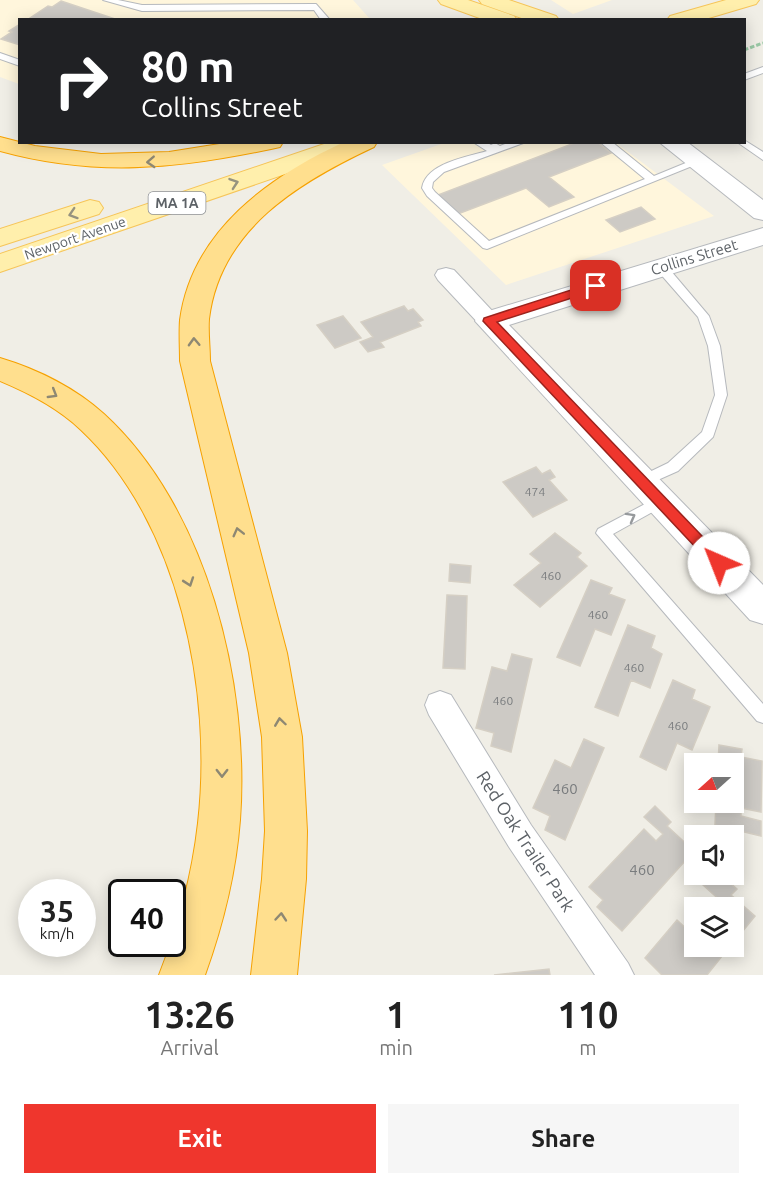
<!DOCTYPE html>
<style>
body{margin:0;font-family:Ubuntu,sans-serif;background:#f6f6f6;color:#222;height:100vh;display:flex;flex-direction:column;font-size:22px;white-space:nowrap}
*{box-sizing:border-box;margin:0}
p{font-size:20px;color:#767676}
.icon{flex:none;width:33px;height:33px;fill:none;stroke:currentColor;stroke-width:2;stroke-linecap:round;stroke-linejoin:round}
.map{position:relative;height:975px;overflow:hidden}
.side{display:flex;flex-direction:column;background:#fff;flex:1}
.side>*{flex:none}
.guide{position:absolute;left:18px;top:18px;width:728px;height:126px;border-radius:0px;box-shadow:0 3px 15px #0003;background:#202124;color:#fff;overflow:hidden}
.needle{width:39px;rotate:249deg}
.fabs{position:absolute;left:684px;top:753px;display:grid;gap:12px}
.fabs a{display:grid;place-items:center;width:60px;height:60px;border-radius:0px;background:#fff;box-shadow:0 3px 15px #0003;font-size:30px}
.speed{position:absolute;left:18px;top:879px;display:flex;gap:12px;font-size:30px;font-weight:700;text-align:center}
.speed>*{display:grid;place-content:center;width:78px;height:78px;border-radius:50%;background:#fff;box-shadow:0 3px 15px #0003;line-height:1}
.speed small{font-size:15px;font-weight:400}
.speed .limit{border:3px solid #111;border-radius:9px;background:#fff;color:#111}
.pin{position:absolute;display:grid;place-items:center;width:51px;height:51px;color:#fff;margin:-26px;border-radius:12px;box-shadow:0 3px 9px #0006}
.me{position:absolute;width:66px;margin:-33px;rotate:316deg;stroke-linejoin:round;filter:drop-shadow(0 0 4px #0008)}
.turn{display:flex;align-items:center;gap:21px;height:126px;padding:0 24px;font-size:27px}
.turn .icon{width:78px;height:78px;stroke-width:2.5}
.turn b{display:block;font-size:42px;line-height:51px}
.eta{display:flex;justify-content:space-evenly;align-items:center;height:102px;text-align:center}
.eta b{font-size:36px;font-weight:600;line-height:42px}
.action{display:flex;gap:12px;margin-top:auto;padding:12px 24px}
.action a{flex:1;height:69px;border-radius:0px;background:#ef362d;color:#fff;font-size:24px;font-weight:600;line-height:69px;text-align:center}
.action a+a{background:#f6f6f6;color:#222}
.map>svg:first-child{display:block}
.commercial{fill:#fff6dc}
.building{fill:#cdcac5;stroke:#d5cfc4;stroke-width:1.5}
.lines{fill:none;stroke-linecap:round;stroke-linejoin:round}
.service-casing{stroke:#b6b9bd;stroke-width:2}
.minor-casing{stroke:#b6b9bd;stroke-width:2}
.tertiary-casing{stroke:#b6b9bd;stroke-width:2}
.primary-casing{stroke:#f6c559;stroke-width:2}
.motorway-casing{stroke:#f6a100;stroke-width:2}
.path{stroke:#99c8a5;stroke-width:3;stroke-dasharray:4.5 2;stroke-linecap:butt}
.service{fill:#fff;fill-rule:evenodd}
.minor{fill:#fff;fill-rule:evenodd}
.tertiary{fill:#fff;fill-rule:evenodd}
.primary{fill:#ffefac;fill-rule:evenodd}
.motorway{fill:#ffdf8e;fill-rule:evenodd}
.oneway{stroke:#8e8873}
.oneway2{stroke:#96937f}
.oneway3{stroke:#96999c}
.route{fill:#ef362d;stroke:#9b231d;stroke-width:1.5}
.labels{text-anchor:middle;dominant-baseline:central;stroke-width:4.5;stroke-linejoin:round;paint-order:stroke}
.number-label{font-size:12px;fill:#797c7e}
.shield{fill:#fff;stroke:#8e9195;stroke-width:1.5}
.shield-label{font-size:14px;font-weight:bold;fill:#5d6267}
.far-street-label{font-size:14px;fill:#5d6267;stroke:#fff}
.street-label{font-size:15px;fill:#5d6267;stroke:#fff}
.near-number-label{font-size:15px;fill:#797c7e}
.near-street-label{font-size:18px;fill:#5d6267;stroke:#fff}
</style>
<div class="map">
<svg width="763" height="975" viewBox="0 0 763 975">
<rect width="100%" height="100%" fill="#f0eee6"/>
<!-- commercial -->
<path class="commercial" d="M0,0H353L370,19L20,20L19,84L0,77Z
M551,0H612L573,14Z
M444,143H616L714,216L506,285L382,165Z"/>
<!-- building -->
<path class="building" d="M61,1L118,20H27L48,6L52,7Z
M20,24V45L1,39L12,32L9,31Z
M577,142H597L611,153L549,177L574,197L549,207L526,188L458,214L438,195Z
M641,207L655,219L620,232L606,220Z
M404,306L408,311L413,309L423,320L418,322L421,326L380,342L384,347L368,352L360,342L373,337L361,322Z
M343,316L361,338L335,348L317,325Z
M536,467L542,474L550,470L555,477L549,480L567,500L533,517L503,482Z
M555,533L581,553L577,557L587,566L540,607L514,585L541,563L530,554Z
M450,564L471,566L470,583L449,581Z
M591,580L612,588L609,594L625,600L611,635L595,629L580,666L557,657Z
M447,595L467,596L465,669L443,668Z
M628,625L655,636L651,648L662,654L650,688L631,680L618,716L595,707Z
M512,654L532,659L511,752L491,746L494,733L476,728L492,667L507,671Z
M673,680L695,690L692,699L710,707L692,750L677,743L666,770L640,757Z
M584,739L604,748L565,840L545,830L550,816L533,808L555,760L571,768Z
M719,745L742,749L741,757L762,761L761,812L741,808V816L761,821V836L715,825L716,802H734V764H718Z
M655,806L671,822L667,826L694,851L622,931L597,907L603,900L589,887L644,829L656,841L663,834L644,817Z
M712,874H720L737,889L731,895L755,916L734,942V908H721L724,904L703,885Z
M677,920L694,936V946H730L707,975H662L645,958Z
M549,969L550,975H494Z"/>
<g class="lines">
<!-- service casing -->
<g class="service-casing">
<path id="service" d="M103,0H118L142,5L316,4L330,20H321L314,10L142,11Z
M0,53L20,60V66L0,59Z
M763,67V73L744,80V74Z
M744,140L763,152V160L737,142H744Z
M473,142H486L491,145L495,143L500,146L510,142H526L444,172L433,182L432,188L435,192L489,241L645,179L600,142H612L654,176L693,160L697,159L702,162L487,249L483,248L427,196L422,188C426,163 467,157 487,151Z
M661,263L665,264L709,316L720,346L727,395L713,437L678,471L642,487L637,486L635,482L637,478L668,463L702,432L715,395L708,346L698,317L657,270V264Z
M660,496L665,497L667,501L665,505L613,534L763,704V723L757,721L596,533L598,529Z"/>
</g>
<!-- minor casing -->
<g class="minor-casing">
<path id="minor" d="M446,268L454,270L497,316L500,321L497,326L489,328L481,326L438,280L435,275L438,270Z
M440,691L451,695L531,825L628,963L634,975H595L509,847L429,715L425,705L429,695Z"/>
</g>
<!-- tertiary casing -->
<g class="tertiary-casing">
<path id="tertiary" d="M659,142H687L763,200V220L754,218Z
M763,228V245L509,325L763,585V624L750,620L475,321L479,314Z"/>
</g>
<!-- primary casing -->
<g class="primary-casing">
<path id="primary" d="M438,0H468L514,16L517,20H485L441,4Z
M479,0H509L556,16L559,20H527L482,4Z
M726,0H759L756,4L702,20H667L670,16Z
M330,142H367L364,147L0,272V254Z
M90,200L99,202L103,208L99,214L0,246V229Z"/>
</g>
<!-- motorway casing -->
<g class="motorway-casing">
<path id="motorway" d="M0,137L35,146L101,154L169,152L232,142H283L280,147L271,149C177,169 94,177 0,151Z
M344,142H377L374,147C299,182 220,229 209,319C208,333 210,347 210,361L287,653L302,737L307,831L306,879L297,975H251L262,879L265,831L262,737L249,653L180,361C180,348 179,333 180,320C192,231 269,177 344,142Z
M0,358C37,369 75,388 104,414C207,508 250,685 240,820C236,873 223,925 205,975H159C178,927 192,876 198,823C213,693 180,523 81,430C58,408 29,393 0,381Z"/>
</g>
<!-- path -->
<path class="path" d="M744,50L763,43"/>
<!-- service -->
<use href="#service" class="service"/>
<!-- minor -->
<use href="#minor" class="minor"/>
<!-- tertiary -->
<use href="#tertiary" class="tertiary"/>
<!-- primary -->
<use href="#primary" class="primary"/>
<!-- motorway -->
<use href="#motorway" class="motorway"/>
</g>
<!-- one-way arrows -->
<defs><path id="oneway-chevron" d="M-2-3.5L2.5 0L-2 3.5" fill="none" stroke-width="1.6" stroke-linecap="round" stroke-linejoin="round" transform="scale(1.5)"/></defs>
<g class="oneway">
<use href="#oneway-chevron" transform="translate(151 162) rotate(177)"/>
<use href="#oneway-chevron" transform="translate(194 342) rotate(-92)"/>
<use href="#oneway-chevron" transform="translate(53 394) rotate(31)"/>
<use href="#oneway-chevron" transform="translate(238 532) rotate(-104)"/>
<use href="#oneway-chevron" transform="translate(189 582) rotate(71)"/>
<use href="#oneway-chevron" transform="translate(280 722) rotate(-98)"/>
<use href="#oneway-chevron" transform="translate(222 773) rotate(90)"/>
<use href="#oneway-chevron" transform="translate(281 917) rotate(-85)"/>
</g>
<g class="oneway2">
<use href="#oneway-chevron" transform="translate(234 183) rotate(-19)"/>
<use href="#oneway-chevron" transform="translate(73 214) rotate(162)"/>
</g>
<use class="oneway3" href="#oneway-chevron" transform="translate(631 517) rotate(-29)"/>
<!-- route -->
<path class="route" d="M596,282L600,284V289L497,322L724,559L726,563L724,567H714L483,321L484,318Z"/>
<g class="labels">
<!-- number labels -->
<g class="number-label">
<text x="535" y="491">474</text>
<text x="551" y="575">460</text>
<text x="598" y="614">460</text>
<text x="634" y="667">460</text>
<text x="503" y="700">460</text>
<text x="678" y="725">460</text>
</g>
<!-- shield labels -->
<rect class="shield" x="148.5" y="192" width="57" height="22" rx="4.5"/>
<g class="shield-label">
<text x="177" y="203">MA 1A</text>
</g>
<!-- far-street labels -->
<g class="far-street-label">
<text transform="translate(75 238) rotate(-19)">Newport Avenue</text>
</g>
<!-- street labels -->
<g class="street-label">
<text transform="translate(694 257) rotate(-17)">Collins Street</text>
</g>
<!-- near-number labels -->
<g class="near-number-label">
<text x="565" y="788">460</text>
<text x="642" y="869">460</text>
</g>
<!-- near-street labels -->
<g class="near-street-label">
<text transform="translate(526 841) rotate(57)">Red Oak Trailer Park</text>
</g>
</g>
</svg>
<div class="fabs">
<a><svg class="needle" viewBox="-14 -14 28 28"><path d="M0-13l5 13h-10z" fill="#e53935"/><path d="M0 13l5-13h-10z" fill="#767676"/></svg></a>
<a><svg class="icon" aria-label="sound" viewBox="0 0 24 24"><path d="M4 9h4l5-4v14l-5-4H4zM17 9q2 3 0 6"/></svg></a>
<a><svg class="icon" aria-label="layers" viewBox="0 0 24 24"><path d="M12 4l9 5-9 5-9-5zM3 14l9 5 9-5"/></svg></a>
</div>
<div class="speed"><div>35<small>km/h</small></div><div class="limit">40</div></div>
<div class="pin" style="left:596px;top:286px;background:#d93025"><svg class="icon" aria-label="arrive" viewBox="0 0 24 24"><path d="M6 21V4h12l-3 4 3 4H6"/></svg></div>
<svg class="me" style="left:719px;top:563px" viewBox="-20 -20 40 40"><circle r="19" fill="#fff"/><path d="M0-13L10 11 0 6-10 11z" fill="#ef362d"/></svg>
<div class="guide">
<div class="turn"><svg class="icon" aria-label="right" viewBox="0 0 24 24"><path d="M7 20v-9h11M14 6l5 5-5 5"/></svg><div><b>80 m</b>Collins Street</div></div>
</div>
</div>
<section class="side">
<div class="eta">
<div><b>13:26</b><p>Arrival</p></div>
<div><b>1</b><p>min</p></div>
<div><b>110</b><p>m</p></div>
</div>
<div class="action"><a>Exit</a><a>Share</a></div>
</section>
